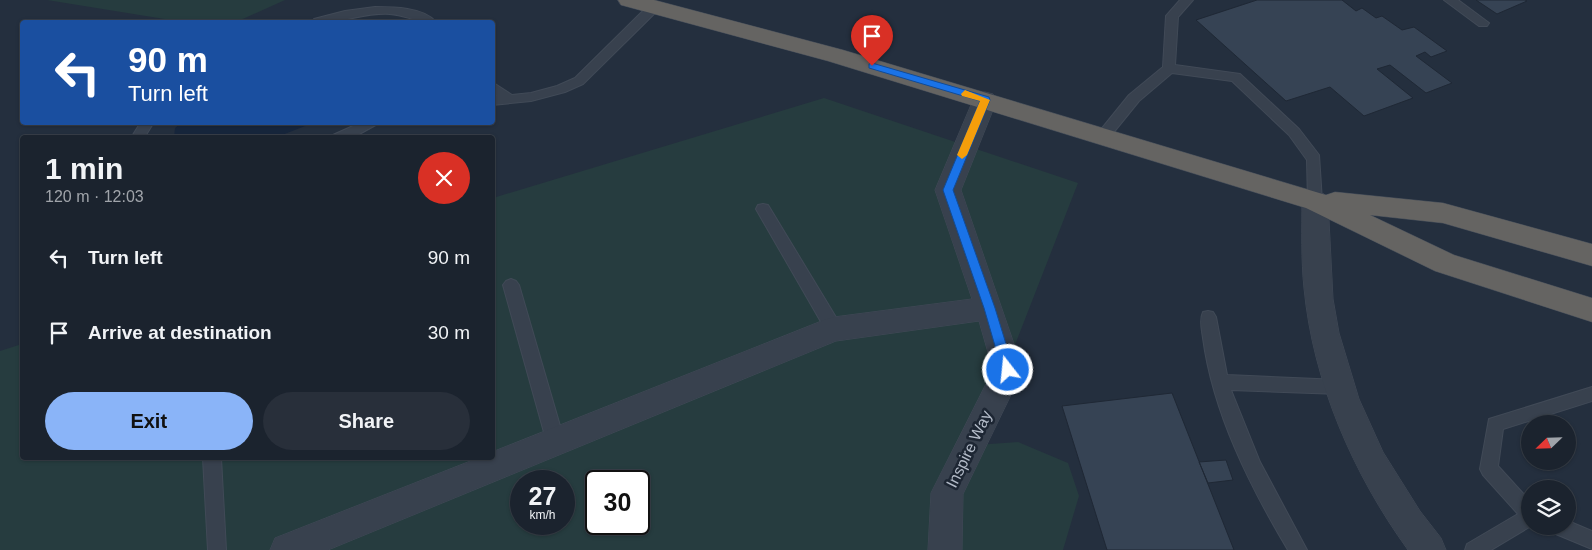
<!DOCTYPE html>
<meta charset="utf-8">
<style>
body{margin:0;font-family:Helvetica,sans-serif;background:#282f3a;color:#f1f3f6;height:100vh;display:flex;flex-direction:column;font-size:19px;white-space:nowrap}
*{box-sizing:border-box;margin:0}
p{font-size:16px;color:#a0a4aa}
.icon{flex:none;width:28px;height:28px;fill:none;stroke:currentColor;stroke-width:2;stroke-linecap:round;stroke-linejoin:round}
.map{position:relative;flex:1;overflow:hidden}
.panel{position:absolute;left:20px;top:135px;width:475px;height:325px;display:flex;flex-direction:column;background:#1b232e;border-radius:5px;box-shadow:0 1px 4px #0004,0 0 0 1px #39404a}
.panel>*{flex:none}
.top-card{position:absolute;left:20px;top:20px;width:475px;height:105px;border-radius:5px;box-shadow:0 1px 4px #0004,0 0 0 1px #39404a;background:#1a4fa0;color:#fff;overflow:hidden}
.needle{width:32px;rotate:247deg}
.buttons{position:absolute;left:1521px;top:415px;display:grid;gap:10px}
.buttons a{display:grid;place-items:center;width:55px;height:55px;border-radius:50%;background:#1b232e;box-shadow:0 1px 4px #0004,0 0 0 1px #39404a;font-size:25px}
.speed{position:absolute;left:510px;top:470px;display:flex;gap:10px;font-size:25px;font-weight:700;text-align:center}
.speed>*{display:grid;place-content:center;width:65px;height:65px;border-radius:50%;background:#1b232e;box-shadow:0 1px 4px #0004,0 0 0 1px #39404a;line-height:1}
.speed small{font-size:12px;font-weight:400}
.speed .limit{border:2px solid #111;border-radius:8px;background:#fff;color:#111}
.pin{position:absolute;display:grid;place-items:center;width:42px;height:42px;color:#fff;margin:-51px -21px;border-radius:50% 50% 50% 0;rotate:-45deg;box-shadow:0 0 5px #0007}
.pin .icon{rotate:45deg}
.me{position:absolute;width:55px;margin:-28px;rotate:344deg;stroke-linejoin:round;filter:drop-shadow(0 0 4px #0008)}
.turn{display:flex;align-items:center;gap:18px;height:105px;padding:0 25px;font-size:22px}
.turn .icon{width:65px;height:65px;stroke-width:2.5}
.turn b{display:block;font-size:35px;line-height:42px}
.round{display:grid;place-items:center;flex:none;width:52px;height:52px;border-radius:26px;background:#282f3a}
.head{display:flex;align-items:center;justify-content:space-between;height:85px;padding:0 25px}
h1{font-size:30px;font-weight:800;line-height:38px}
.cta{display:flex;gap:10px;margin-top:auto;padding:10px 25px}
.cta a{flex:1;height:58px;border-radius:30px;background:#8ab4f8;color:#111;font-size:20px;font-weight:800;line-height:58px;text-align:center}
.cta a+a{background:#282f3a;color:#f1f3f6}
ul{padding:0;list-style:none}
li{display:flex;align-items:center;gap:15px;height:75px;padding:0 25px}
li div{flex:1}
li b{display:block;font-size:19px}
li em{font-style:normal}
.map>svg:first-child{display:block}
.green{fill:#263c3f;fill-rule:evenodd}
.water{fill:#17263c}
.building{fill:#364354;stroke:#1f2835}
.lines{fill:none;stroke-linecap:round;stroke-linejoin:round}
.service-casing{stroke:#414a57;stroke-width:2}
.minor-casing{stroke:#414a57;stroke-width:1}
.trunk-casing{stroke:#434c59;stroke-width:1}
.service{fill:#38414e;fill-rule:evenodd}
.minor{fill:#38414e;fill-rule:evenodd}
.trunk{fill:#656462;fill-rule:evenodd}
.route{fill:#1a73e8;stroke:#114b97}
.slow{fill:#f59e0b}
.labels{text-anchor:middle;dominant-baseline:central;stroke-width:5;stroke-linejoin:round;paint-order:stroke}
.street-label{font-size:16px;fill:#b4bcc9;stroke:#1d2633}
</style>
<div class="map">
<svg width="1592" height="550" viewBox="0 0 1592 550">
<rect width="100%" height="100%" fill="#242f3e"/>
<!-- green -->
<path class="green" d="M47,0H285L236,22H183Z
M824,98L1078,183L976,445L1018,442L1068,463L1079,496L1063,550H0V351L22,344V458H492L493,198ZM521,481H564V524H521ZM596,481H639V524H596Z"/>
<!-- water -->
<path class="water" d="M181,123V122L313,123L277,137H174L175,128Z"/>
<!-- building -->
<path class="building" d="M1257,0H1342L1356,11L1362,8L1376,18L1382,16L1402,30L1414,27L1447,51L1431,57L1425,52L1416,56L1452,83L1426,93L1390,65L1377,69L1413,98L1364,116L1330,87L1286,101L1196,20Z
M1476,0H1525L1527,1L1497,14Z
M1172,393L1234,550H1107L1062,406Z
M1226,460L1233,480L1208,483L1199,462Z"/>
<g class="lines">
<!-- service casing -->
<g class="service-casing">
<path id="service" d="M1180,0H1193L1178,17L1175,65L1240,74L1299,129L1319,155L1322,201L1320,205H1310L1308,201L1307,160L1289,135L1232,81L1172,73L1139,101L1109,138H1099L1097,135L1099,132L1129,95L1163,67L1166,16Z
M1444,0H1458L1489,23L1487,26H1479Z
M655,2L661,6L659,9L583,84L565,92L531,101L492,105V96H497L492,93V82L512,95L531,93L557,86L575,78L651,3Z
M375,7C393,7 423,7 436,22C420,24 406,15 390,14C364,12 337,25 312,22L314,19L345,11Z
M141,122H154L144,138H131Z
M362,122H381L352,138H332L333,135Z
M763,204L768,205L840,324L842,329L840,334L834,336L828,334L756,209L758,205Z
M511,279L516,281L519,285L565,443L562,449L556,451L550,449L547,443L503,285L506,281Z
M1208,311L1213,312L1216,317L1227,375L1340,380L1346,382L1348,387L1346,392L1340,394L1231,390L1260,462L1307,550H1288C1250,486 1213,413 1203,338C1202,330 1199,320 1203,312Z
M1592,387V401L1503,429L1498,466L1530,501L1531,526L1491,550H1465L1467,544L1518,514L1483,475L1480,469L1489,419Z
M203,458H221L226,550H208Z
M1568,521L1592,531V549L1551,532L1548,526H1568Z"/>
</g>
<!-- minor casing -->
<g class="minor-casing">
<path id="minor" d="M985,92L993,94L997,100L961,190L1023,370L963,494L962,550H928L931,493L993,370L979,321L836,341L328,550H270L275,538L478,458H492V452L824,320L834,317L972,299L935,190L973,100L977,94Z
M1315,191L1324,194L1328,201L1333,299L1339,333L1359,399L1383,452L1420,511L1441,538L1446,550H1408C1353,474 1313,382 1304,288C1301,259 1302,230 1302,201L1306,194Z"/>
</g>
<!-- trunk casing -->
<g class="trunk-casing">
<path id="trunk" d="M618,0H654L843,50L1326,195L1335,192L1443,203L1592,244V266L1443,223L1370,215L1454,255L1592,298V322L1435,271L1306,208L828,61L621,5Z"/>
</g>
<!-- service -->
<use href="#service" class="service"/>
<!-- minor -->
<use href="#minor" class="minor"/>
<!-- trunk -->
<use href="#trunk" class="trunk"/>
</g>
<!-- route -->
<path class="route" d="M872,63L989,97L990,100L953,190L995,308L1014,370L1012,374H1004L1002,370L984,308L943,190L980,101L869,68V64Z"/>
<!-- slow -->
<path class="slow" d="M965,90L990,100L967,155L962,159L957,155L980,101L962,96L961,94Z"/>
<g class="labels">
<!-- street labels -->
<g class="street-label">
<text transform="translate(969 449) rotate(-64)">Inspire Way</text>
</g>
</g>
</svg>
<div class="buttons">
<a><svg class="needle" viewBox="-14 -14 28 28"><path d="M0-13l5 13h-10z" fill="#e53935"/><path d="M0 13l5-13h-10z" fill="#a0a4aa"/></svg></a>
<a><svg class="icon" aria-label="layers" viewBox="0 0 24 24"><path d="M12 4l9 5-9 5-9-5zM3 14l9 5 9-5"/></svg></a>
</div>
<div class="speed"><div>27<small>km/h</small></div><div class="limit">30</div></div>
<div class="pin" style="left:872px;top:66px;background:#d93025"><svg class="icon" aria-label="arrive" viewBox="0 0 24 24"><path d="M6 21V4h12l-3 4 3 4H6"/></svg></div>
<svg class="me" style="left:1008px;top:370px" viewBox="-20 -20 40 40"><circle r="17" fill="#1a73e8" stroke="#fff" stroke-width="3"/><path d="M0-11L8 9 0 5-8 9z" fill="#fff"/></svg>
<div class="top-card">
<div class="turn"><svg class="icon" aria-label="left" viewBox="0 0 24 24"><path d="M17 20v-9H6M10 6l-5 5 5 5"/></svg><div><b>90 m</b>Turn left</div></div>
</div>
<section class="panel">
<div class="head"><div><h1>1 min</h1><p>120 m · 12:03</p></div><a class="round" style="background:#d93025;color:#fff"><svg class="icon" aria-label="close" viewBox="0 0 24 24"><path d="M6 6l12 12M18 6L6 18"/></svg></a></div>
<ul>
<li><svg class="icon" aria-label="left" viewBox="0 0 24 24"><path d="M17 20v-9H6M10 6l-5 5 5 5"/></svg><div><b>Turn left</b></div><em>90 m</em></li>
<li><svg class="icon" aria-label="arrive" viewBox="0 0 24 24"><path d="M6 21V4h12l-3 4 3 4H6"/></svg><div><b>Arrive at destination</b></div><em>30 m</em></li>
</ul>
<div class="cta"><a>Exit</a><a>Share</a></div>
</section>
</div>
